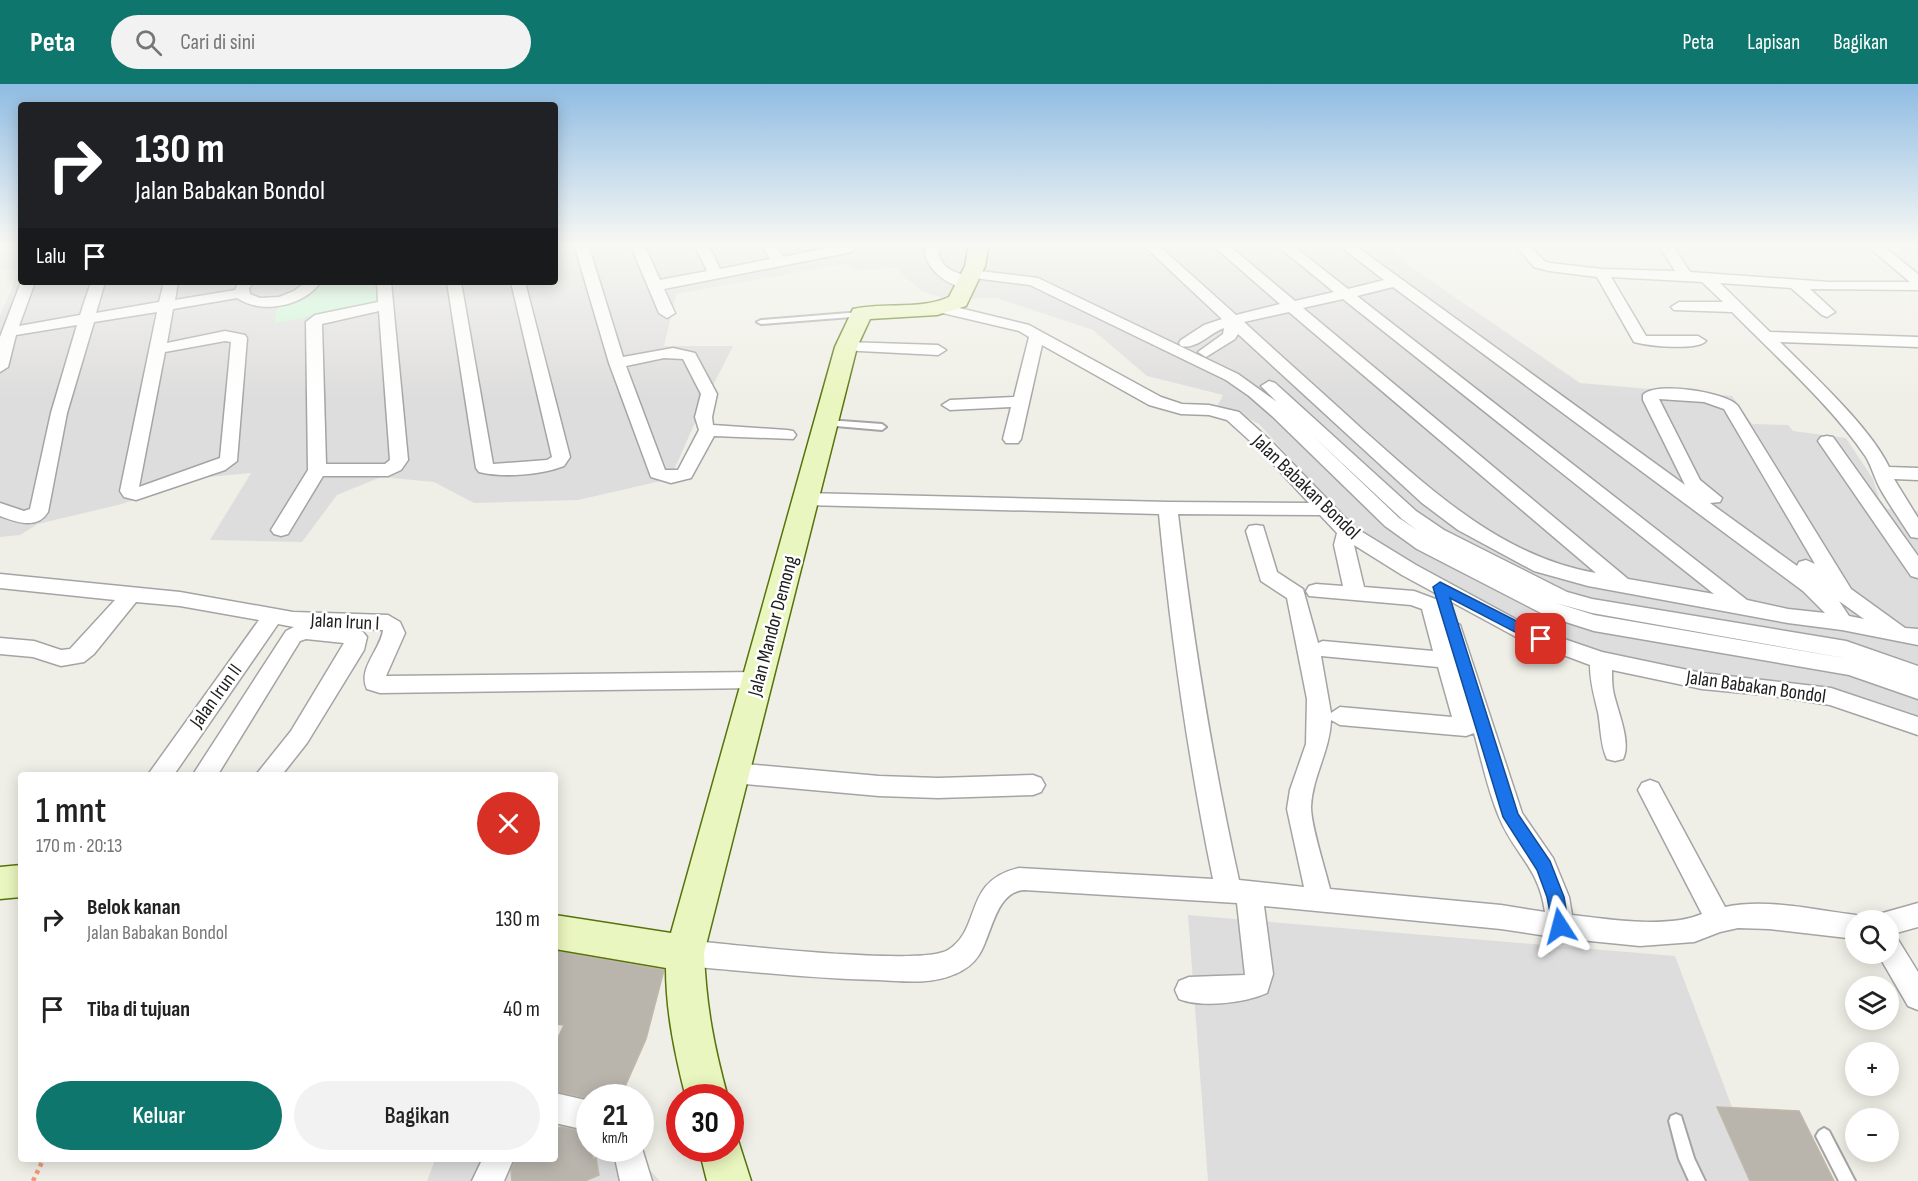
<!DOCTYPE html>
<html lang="id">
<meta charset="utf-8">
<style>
body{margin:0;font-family:"Sofia Sans Condensed",sans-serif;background:#f2f2f2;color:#222;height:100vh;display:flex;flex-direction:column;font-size:22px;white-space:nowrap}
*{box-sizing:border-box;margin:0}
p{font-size:20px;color:#767676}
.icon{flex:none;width:33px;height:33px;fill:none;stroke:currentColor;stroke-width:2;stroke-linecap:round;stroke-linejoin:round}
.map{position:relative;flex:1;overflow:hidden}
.side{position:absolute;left:18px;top:688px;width:540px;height:390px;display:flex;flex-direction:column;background:#fff;border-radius:6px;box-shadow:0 3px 15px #0003}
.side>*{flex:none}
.top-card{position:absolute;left:18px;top:18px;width:540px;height:183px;border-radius:6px;box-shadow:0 3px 15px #0003;background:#202124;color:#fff;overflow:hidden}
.controls{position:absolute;left:1845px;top:826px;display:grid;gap:12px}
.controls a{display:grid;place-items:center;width:54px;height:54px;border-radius:50%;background:#fff;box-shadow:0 3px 15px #0003;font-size:30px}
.speed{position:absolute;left:576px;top:1000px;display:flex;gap:12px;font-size:30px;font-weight:700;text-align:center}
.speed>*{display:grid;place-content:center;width:78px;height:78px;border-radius:50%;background:#fff;box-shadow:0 3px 15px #0003;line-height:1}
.speed small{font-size:15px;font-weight:400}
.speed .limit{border:9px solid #d22;background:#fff;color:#111}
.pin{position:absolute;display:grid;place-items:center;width:51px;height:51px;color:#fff;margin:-26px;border-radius:12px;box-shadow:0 3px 9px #0006}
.me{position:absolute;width:66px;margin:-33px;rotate:351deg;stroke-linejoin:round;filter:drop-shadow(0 0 4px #0008)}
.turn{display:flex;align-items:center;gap:21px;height:126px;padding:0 18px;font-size:27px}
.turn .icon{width:78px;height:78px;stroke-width:2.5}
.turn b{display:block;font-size:42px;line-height:51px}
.then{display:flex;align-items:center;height:57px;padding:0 18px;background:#0003;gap:12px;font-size:22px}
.round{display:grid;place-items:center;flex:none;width:63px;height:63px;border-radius:32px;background:#f2f2f2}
.summary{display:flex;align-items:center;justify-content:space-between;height:102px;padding:0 18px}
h1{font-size:36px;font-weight:600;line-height:45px}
.button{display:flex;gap:12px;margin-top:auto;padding:12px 18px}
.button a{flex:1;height:69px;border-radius:36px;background:#0f766e;color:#fff;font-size:24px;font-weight:600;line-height:69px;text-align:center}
.button a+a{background:#f2f2f2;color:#222}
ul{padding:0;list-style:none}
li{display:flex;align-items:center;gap:18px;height:90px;padding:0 18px}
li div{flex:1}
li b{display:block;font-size:22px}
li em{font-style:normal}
header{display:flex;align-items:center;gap:36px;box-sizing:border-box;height:84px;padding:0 30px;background:#0f766e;color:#fff}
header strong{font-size:28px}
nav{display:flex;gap:33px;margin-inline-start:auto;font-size:21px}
.search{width:420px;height:54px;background:#f2f2f2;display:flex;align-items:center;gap:15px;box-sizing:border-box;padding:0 21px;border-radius:33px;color:#767676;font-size:22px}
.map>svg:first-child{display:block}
.residential{fill:#dedddd}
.park{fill:#c8f7d3}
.building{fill:#b9b5ad;stroke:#c1b8aa;stroke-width:1.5}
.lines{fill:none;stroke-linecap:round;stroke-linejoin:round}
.lane-casing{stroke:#a4a4a4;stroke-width:4}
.street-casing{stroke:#a4a4a4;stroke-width:3}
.secondary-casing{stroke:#56730c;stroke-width:3}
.path{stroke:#f29877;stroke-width:4.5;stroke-dasharray:4 4;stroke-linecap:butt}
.lane{fill:#fff;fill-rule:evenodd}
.street{fill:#fff;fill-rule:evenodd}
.secondary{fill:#eaf6bf;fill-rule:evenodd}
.route{fill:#1a73e8;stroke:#114b97;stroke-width:1.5}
.labels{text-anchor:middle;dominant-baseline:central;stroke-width:5;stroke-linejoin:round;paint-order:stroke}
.street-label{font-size:20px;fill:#202020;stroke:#fff}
</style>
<header>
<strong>Peta</strong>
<div class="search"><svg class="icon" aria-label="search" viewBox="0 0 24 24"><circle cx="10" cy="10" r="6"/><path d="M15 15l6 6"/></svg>Cari di sini</div>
<nav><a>Peta</a><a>Lapisan</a><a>Bagikan</a></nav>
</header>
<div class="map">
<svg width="1918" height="1097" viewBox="0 0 1918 1097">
<rect width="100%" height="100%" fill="#f0efe7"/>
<!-- residential -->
<path class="residential" d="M0,160H21V198H555V160H1389L1408,181L1580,299L1732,312L1752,340L1788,341L1793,347L1846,354L1873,395L1879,414L1887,425L1918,427V634L1878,618L1815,602L1650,582L1542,552L1363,454L1259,340L1240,330L1217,323L1223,311L1147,292L1093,246L996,214L945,215L920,206L895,184L857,186L844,180L676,210L664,262H733L701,325L670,395L578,416L474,419L434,398L381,393L337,411L302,458L210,456L251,389L198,394L122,420L38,440L20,451L0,453V232L20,185L0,186Z
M1188,831L1675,872L1760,1097H1208Z
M555,1038H589L590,1065H631L660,1097H427L435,1076H555Z"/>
<!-- park -->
<path class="park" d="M318,198H378L379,219L275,239L277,220Z"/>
<!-- building -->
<path class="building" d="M555,867L664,886L646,955L620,1014H587L555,1007V960L564,941L555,940Z
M1717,1023L1799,1027L1834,1097H1750Z
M561,1043L589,1049L590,1065H592L593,1075L596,1074L599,1091L585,1097H512L511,1086L515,1076H555V1045Z"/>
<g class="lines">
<!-- lane casing -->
<g class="lane-casing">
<path id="lane" d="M861,228H864V232L761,240L757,238L761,236Z
M827,336L882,340L886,343L882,346L824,341L823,339Z
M1676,1030L1681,1032L1694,1074L1705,1097H1689L1679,1075L1669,1037L1671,1032Z
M1824,1044L1829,1047L1855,1097H1839L1816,1052L1819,1047Z"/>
</g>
<!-- street casing -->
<g class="street-casing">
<path id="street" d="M574,160H588L623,273L673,264L695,269L717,310L712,333L713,341L787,346L793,347L796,351L793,355L714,352L691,394L671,399L651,393L609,279ZM664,274L683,275L701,310L695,333L699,346L678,386H665L626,282Z
M630,160H644L660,196L707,187L694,160H708L720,185L770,175L761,160H775L783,173L843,160H857L852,168L847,169L664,205L675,229L667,234L659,229Z
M929,160H947L938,168C945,193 962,185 975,199L973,202C952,207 929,188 924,168Z
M1142,160H1157L1236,231L1280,220L1211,160H1227L1295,217L1334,208L1275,160H1291L1348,205L1384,196L1337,160H1353L1685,401L1643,316V311C1654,297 1727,308 1738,322L1851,505L1905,544L1918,545V561L1842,546L1788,539L1588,502L1534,487L1458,446L1422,419L1238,250L1235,255L1206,273L1198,268L1223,250L1224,244C1210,249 1196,266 1181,262L1179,259L1181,256L1204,241L1222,235ZM1393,203L1803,507L1825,529L1788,525L1747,516L1357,212ZM1343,215L1714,510L1628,495L1303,224ZM1289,228L1596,489C1502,473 1431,406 1362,345C1323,309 1283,274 1244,238ZM1659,315L1704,318L1724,325L1815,480L1806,476L1799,478L1797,482L1710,419L1720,418L1722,414L1700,396ZM1839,517L1864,535L1849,532Z
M1514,160H1528L1544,177L1550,179L1602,185L1675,187L1658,160H1672L1690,188L1829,198H1910L1865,160H1881L1918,190V206L1810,205L1835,228L1827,233L1822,231L1791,204L1720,199L1770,248L1918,253V263L1780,258C1812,290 1870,343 1889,383L1918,384V396L1894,395L1918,434V454L1911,453C1901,437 1890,422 1881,406C1875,396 1872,383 1866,373C1831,321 1775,272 1732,228L1674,226L1671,223L1679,218H1723L1702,198L1611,193L1646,252H1698L1706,257C1697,267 1648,262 1634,258L1597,193L1549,187L1534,183Z
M971,186L1038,194L1238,290L1277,318L1261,302L1269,297L1275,299L1416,427L1444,446L1567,508L1592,515L1846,557L1918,582V615L1849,591L1594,547L1547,532L1417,465L1385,442L1272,332L1249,312L1226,296L1030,201L966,193L964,190L966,187ZM1312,351L1402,435L1417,446L1399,434ZM1556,519L1592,529L1850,575L1594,531Z
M21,198H35L19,242L80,231L91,198H105L96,229L159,218L164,198H178L175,216L235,206L239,198H254L249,204L250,210L260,214L279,213L294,207L306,198H321C303,222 263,231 237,214L173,225L167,259L225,247L245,251L247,254L237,377L225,386L136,416L124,413L120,407L157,228L94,238L67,329L48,428C37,446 16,438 0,432V419L24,427L30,425L51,329L77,241L16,251L8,283L0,288V253ZM225,257L231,258L220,374L139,403L165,268Z
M377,198H391L408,376L401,386L388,392H323L288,450L281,452L274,450L271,446L308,386L306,238L315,231L378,218ZM379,227L390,376L385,380H326L322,240Z
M447,198H461L493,380L547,376L552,373L511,198H525L570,373L564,382C540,391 504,394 479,388L476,384Z
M939,219L1029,241L1161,313L1182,320L1209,321L1239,328L1272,358L1354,443L1416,481L1532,544L1602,568L1702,589L1831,604L1918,633V651L1830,621L1765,611L1702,605L1612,586C1612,593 1612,599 1613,606C1616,624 1632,657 1623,675L1615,677L1607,675C1600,660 1601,643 1598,628C1594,611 1590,598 1590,581L1518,554L1402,491L1354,461L1364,503L1414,507L1438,516L1447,540L1453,538L1460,541L1522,729L1553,774L1569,813L1572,831C1608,835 1667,845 1702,830L1638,706L1642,699L1650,696L1658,699L1725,823C1767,814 1814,826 1856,831L1867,837H1856V855L1769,845L1738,844L1720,848L1694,858L1640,862L1560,854L1501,845L1264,822L1273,890L1267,909C1245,919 1202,924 1179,915L1175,906L1179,897L1189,893L1245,891L1237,819L1024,806C995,808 992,851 979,871C973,880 965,886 955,890C931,901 903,897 878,896C813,895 749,887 685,882L675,878L672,869L675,860L685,856C728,860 920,883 948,866C983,844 962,797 1019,784L1213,795C1188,674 1171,553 1159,430L805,421L798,419L796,415L798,411L805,409L1168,418L1309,419L1260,366L1227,336L1209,331L1181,330L1149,321L1042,261L1021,355L1018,359H1006L1003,355L1011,323L950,326L942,321L950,316L1014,313L1029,253L1019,247L934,227L931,224ZM1178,430L1320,431L1337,449L1334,461L1343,502L1316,500L1309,502L1306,507L1309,512L1411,521L1422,525L1433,567L1323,557L1318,559L1303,505L1277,488L1263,442L1256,441L1249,442L1246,447L1261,497L1287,514L1307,615L1306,660L1290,706L1287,725L1304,803L1239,796C1212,675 1193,554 1178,430ZM1321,572L1438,583L1452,633L1340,623L1331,629ZM1331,636L1340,641L1466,652L1474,649C1482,677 1488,707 1499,733C1514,770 1539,783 1545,828L1501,821L1330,805C1325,784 1311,742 1311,723C1312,693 1330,667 1331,636Z
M846,258L938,261L946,266L938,271L840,266L838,263Z
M1827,352L1833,353L1918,472V494L1911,492L1818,357L1821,353Z
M0,490L180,508L293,528L388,531L400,538L405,549L386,592L757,588L765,590L768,596L765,602L757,604L380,609L367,605C357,585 381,565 383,546L355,545L363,548L367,553L364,566L307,659L281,692H255L291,647L344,559L306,555L300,557L217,692H192L286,547L294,543L278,540L173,692H147L259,536L180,522L136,518L94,570L84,578L61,582L33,573L0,570V554L34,557L61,566L70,565L115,516L0,504Z
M734,679L879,692L938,694L1033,691L1041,694L1045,701L1041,708L1033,711L938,714L879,712L734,699L726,696L722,689L726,682Z
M1918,819V843L1889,851L1897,854L1918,888V926L1908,922L1879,872L1878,870H1888V837H1876L1879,830Z
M555,1009L590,1017V1047L555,1039Z
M640,1058L652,1097H620L613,1065H640Z
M482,1076H513L504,1097H472Z"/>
</g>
<!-- secondary casing -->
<g class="secondary-casing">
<path id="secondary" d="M969,160H989L985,182L966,222L937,231L870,235L857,263L704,869C706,922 714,963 728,1014H686C675,971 666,928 666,884L555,865V831L671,849L835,263L853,225C884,218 920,226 949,213L965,182Z
M21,781V813L0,815V783Z
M730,1047L736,1050L751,1097H707L699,1065H730Z"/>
</g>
<!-- path -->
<path class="path" d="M33,1097L43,1076"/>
<!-- lane -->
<use href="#lane" class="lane"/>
<!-- street -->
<use href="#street" class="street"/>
<!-- secondary -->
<use href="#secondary" class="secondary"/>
</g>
<!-- sky -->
<linearGradient id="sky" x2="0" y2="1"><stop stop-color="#8fbce3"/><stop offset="0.51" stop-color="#f8f8f4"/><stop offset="1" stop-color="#f8f8f4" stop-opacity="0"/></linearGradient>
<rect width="1918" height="314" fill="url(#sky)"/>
<!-- route -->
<path class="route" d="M1440,498L1546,552L1548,555L1546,559H1536L1450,514L1518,730L1550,777L1564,813L1569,842L1566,848L1560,850L1554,848L1547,813L1537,786L1503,733L1433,503Z"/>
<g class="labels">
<!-- street labels -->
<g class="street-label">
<text transform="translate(1306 403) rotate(44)">Jalan Babakan Bondol</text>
<text transform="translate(345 538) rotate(3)">Jalan Irun I</text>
<text transform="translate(773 542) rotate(-75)">Jalan Mandor Demong</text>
<text transform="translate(1756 603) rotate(8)">Jalan Babakan Bondol</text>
<text transform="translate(216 612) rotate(-54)">Jalan Irun II</text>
</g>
</g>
</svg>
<div class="controls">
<a><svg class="icon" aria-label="search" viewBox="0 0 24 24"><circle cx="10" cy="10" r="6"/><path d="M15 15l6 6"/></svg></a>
<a><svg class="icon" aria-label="layers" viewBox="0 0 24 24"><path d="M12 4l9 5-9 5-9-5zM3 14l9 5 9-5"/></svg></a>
<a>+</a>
<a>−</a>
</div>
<div class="speed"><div>21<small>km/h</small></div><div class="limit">30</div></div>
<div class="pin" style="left:1541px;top:555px;background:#d93025"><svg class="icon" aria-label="arrive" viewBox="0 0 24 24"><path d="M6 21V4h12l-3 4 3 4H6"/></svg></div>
<svg class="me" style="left:1560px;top:842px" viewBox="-20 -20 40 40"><path d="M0-17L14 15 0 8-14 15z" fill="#1a73e8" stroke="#fff" stroke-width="4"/></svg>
<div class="top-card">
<div class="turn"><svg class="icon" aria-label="right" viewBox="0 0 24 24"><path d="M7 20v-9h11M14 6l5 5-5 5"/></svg><div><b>130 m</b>Jalan Babakan Bondol</div></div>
<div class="then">Lalu<svg class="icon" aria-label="arrive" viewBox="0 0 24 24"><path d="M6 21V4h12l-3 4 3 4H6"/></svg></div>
</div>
<section class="side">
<div class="summary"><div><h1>1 mnt</h1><p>170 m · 20:13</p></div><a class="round" style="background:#d93025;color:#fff"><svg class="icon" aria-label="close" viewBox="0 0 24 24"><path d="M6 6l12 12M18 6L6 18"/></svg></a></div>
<ul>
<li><svg class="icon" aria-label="right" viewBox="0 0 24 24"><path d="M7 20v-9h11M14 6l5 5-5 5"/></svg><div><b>Belok kanan</b><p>Jalan Babakan Bondol</p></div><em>130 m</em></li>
<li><svg class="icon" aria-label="arrive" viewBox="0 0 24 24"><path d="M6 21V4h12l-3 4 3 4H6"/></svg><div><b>Tiba di tujuan</b></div><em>40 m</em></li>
</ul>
<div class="button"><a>Keluar</a><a>Bagikan</a></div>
</section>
</div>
